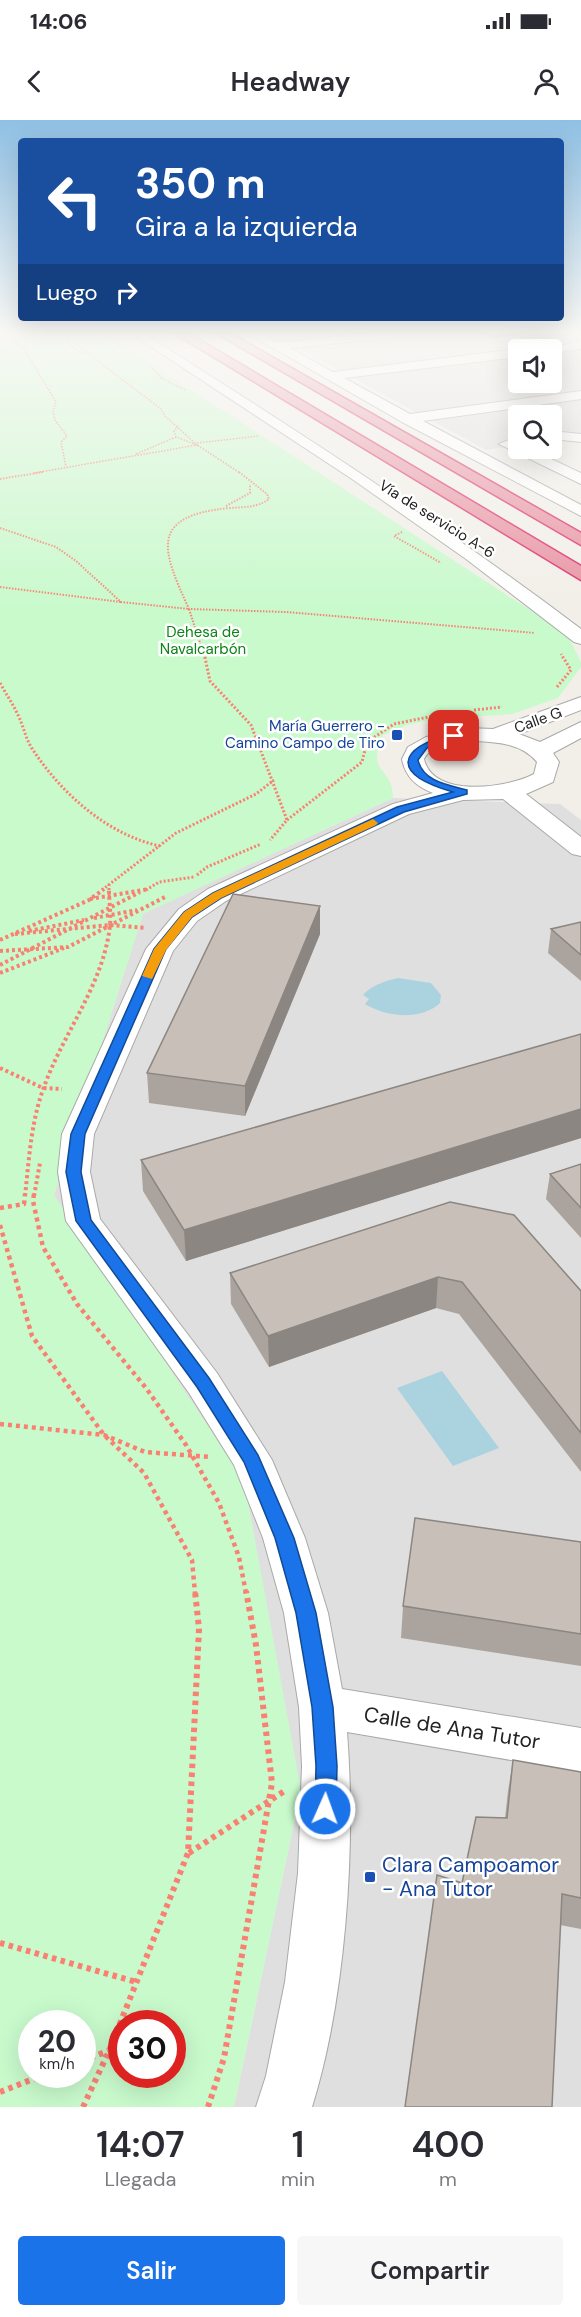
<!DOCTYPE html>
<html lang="es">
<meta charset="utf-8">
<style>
body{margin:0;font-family:"DM Sans",sans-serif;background:#f7f7f7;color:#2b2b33;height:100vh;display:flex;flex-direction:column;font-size:22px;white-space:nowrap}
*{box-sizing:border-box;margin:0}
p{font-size:20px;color:#7c7c81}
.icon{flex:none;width:33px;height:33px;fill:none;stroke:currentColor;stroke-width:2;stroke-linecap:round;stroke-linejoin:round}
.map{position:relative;height:1987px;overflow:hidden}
.sheet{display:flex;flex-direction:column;background:#fff;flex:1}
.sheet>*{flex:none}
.guide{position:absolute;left:18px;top:18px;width:546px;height:183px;border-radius:6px;box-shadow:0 6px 24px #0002;background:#1a4fa0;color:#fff;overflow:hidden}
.fabs{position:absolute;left:508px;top:219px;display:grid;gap:12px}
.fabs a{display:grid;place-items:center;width:54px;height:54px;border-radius:6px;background:#fff;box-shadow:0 6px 24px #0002;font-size:30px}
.speed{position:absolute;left:18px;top:1890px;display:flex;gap:12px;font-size:30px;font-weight:700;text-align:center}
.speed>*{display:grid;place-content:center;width:78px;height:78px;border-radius:50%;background:#fff;box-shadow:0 6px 24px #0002;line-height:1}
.speed small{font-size:15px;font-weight:400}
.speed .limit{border:9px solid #d22;background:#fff;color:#111}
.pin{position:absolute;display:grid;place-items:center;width:51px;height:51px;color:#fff;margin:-26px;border-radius:12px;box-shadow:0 3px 9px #0006}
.me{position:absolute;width:66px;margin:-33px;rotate:2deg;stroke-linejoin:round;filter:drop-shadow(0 0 4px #0008)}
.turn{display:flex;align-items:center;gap:21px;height:126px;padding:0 18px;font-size:27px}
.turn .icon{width:78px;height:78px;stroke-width:2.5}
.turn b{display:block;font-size:42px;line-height:51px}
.then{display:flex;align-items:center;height:57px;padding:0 18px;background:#0003;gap:12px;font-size:22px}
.eta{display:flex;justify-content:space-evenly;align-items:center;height:102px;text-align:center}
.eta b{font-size:36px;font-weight:600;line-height:42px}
.action{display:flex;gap:12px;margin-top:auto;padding:12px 18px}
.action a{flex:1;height:69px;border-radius:6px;background:#1a73e8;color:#fff;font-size:24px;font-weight:600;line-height:69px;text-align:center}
.action a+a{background:#f7f7f7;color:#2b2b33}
.status{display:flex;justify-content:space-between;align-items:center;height:42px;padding:0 30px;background:#fff;direction:ltr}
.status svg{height:16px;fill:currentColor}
header{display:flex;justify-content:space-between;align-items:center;height:78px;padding:0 18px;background:#fff;font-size:27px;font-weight:600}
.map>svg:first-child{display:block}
.residential{fill:#e0dfdf;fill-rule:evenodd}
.park{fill:#c8facc;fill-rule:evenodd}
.water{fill:#aad3df}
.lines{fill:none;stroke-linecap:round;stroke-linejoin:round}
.minor-casing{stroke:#a9a9a9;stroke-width:2}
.highway-casing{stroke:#dc2a67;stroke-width:3}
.path-far5{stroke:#fa8072;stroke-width:1.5;stroke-dasharray:1.5 1.5;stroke-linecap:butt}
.path-far4{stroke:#fa8072;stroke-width:2;stroke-dasharray:1.5 1.5;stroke-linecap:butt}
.path-far3{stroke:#fa8072;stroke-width:3;stroke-dasharray:2 2;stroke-linecap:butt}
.path-far2{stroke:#fa8072;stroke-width:4;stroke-dasharray:3 3;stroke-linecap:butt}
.path-far1{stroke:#fa8072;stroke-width:4.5;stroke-dasharray:4 4;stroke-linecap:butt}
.path{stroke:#fa8072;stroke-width:6;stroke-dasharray:4.5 4.5;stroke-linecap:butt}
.minor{fill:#fff;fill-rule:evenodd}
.highway{fill:#e892a2;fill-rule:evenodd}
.wall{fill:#aba49e}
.shaded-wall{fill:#8b8681}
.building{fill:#c7bfb8;stroke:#8b8681;stroke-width:1.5}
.route{fill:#1a73e8;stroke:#114b97;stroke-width:1.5}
.slow{fill:#f59e0b}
.transit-dot{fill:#1a4fb4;stroke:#fff;stroke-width:2}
.labels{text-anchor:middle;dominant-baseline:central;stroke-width:5;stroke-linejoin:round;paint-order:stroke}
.far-street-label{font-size:15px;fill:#222;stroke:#fff}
.far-park-label{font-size:15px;fill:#0c8416;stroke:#fff}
.far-transit-label{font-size:15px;fill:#164399;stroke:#fff;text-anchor:end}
.near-street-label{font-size:21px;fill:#222;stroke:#fff}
.near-transit-label{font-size:21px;fill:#164399;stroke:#fff;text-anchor:start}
</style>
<div class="status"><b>14:06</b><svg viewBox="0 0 49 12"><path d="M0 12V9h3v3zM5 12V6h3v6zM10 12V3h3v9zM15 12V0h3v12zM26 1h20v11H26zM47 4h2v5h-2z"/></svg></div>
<header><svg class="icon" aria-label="back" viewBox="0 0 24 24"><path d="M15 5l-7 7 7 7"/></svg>Headway<svg class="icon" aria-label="person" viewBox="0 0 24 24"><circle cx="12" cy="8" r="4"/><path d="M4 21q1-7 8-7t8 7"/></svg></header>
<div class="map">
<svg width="581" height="1987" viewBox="0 0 581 1987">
<rect width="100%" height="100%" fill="#f2efe9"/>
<!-- residential -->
<path class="residential" d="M270,213H581V316L552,320V296H519V325L486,330ZM519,230H552V262H519Z
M393,678L560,684L581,700V1987H234L301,1670L54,1075L143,793Z"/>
<!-- park -->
<path class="park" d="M0,213H104L567,514L581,542V547L558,578L512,594L436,599L407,605L383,615C365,656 393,645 393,678L143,794L54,1075L244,1360L301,1670L234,1987H0ZM32,1904H82V1954H32ZM122,1904H172V1954H122Z"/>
<!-- water -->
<path class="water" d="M398,858L431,863L441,875L440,883C421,901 386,897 365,884L369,879L363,875C372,865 385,861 398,858Z
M442,1251L499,1328L453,1346L397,1268Z"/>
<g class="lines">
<!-- minor casing -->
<g class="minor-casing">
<path id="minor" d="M130,213H143C293,308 439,402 581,509V524L574,522L466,439L352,359Z
M247,213C264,211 270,222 282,222C322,221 362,209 403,213L397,217L290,228L333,252L519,229L520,230L519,237L344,258L410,294L581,271V279L423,301L581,385V396L402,302Z
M581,221V229L552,233V230H540Z
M552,311L581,314V322L552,319Z
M519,316V328H528L581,353V364L499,324Z
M581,577V590L519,614L540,622L581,602V618L553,633L559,642L553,662L526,674L581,717V736L572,734L503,679L463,680L409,694L226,781L197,801L173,831L94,1014L90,1052L100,1099L217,1253L272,1340L305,1418L328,1493L342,1569L581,1608V1652L347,1612C356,1727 346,1878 312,1987H256L266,1956L285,1862L298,1753L302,1646L299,1587L284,1493L263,1418L234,1345L189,1273L66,1101L58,1052L62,1014L146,829L179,789L208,769L393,684L433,673C417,667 405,657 402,639L408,627L426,617L467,608L493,609ZM474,621C496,622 521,623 537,642L534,654C508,668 433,679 424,639C432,623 458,622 474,621Z"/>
</g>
<!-- highway casing -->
<g class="highway-casing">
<path id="highway" d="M174,213H188L581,446V460Z
M216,213H230L581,413V425Z"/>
</g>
<!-- path-far5 -->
<path class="path-far5" d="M5,213L24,229L56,282L53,291L55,300L67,316L61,322L66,347
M99,213L121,227
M68,217L66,221L75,230L83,233
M150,246L161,258L185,270
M178,306L174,311L176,317L197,325L240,353
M197,323L259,316
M136,334L176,317
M34,353L197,325L165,296L161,289L61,213"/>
<!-- path-far4 -->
<path class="path-far4" d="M239,352L267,374L269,379C257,388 243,387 229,388C148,396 162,430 189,489L286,492L535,513
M0,359L43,352
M226,386L250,373V364
M0,408L56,427L76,441L121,482L189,489L204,535
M402,412L394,416L441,443
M0,467L121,482"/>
<!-- path-far3 -->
<path class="path-far3" d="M204,533L210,561L251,605L287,700L270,720
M0,563C6,574 13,584 18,595C24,607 25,618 33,630C62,674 108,715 160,726
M557,567L571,550L561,534
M474,590L502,587
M287,700L362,642L367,622L394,604L448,593
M197,755L207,747L261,724
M109,764V770
M102,770L176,713L256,674L274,660
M146,770L159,762L194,757"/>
<!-- path-far2 -->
<path class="path-far2" d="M90,779L149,769
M94,798L137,790
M29,811L84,800
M15,814L110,805L145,808
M0,820L89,780L104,769
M0,831L68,827L167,776
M0,845L140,772
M0,853L64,828
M0,948L43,968L62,969
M25,1076C29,1040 31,1001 44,967C63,913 104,864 110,805C111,794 109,781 109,769
M34,1076L40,1043"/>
<!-- path-far1 -->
<path class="path-far1" d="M34,1074L33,1081L43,1127L77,1184L146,1268L186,1325L219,1383L239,1437L246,1473
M0,1088L24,1084L25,1074
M0,1105L32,1216L104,1315L144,1353L192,1440L195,1473
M0,1304L104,1315L145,1332L211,1337"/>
<!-- path -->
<path class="path" d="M189,1733L286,1670
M0,1823L136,1862
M82,1941L108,1931
M0,1972L46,1954
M83,1987L109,1931L188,1733L199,1509L195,1471
M208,1987L224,1938L272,1663L256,1525L246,1471"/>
<!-- minor -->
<use href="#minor" class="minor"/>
<!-- highway -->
<use href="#highway" class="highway"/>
</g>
<!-- wall -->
<path class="wall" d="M478,213H524V214L493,218Z
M320,786V814L245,996L149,983L147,953Z
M581,802V861L548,833L551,809Z
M581,914V1018L186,1141L143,1071L141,1040Z
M581,1044V1118L546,1079L550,1054Z
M450,1082L581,1171V1352L459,1194L436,1188L269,1247L231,1184L230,1153Z
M581,1422V1546L401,1518L403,1486Z
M513,1640L581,1652V1809L560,1805L462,1763L505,1698L508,1671Z"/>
<!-- shaded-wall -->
<path class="shaded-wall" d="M494,213H524V214L493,218Z
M320,786V814L245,996V966Z
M581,989V1018L186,1141L184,1110Z
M438,1157L436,1188L269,1247L268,1216Z"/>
<!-- building -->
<path class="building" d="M233,774L320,786L245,966L147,953Z
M581,802V835L551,809Z
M581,914V989L184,1110L141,1040Z
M581,1044V1088L550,1054Z
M450,1082L514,1095L581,1171V1313L462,1162L438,1157L268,1216L230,1153Z
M415,1398L581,1422V1514L403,1486Z
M513,1640L581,1652V1778L562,1774L552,1987H405L437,1755L462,1763L476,1697L507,1698Z"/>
<!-- sky -->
<linearGradient id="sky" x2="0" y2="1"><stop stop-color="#8fc0e4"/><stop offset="0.43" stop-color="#f9f8f5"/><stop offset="1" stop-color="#f9f8f5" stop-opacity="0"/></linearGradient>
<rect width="581" height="491" fill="url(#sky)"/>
<!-- route -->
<path class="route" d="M454,613L459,616L458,618L427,628L418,640C423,662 449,665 467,670V674L404,692L221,778L192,797L166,829L85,1014L81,1052L91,1100L209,1258L258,1335L294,1418L316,1493L333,1587L337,1646L336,1689L333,1696L325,1699L318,1696L315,1689L316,1646L312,1587L296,1493L275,1418L244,1342L197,1267L76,1101L66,1052L71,1014L154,829L184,792L213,773L397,687L453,672C391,654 395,629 454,613Z"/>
<!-- slow -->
<path class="slow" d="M373,699L378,703L376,705L221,778L192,797L166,830L152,859L142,856L154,829L184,792L213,773Z"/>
<!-- markers -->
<g class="transit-dot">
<rect x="391" y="609" width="12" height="12" rx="3"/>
<rect x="364" y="1751" width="12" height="12" rx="3"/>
</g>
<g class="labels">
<!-- far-street labels -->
<g class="far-street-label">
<text transform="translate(437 399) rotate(32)">Vía de servicio A-6</text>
<text transform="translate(538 600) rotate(-20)">Calle G</text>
</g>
<!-- far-park labels -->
<g class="far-park-label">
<text x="203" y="512">Dehesa de<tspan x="203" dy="17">Navalcarbón</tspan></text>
</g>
<!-- far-transit labels -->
<g class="far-transit-label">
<text x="385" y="606">María Guerrero -<tspan x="385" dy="17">Camino Campo de Tiro</tspan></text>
</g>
<!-- near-street labels -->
<g class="near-street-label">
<text transform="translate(452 1608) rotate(9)">Calle de Ana Tutor</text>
</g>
<!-- near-transit labels -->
<g class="near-transit-label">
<text x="382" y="1745">Clara Campoamor<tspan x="382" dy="24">- Ana Tutor</tspan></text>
</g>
</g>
</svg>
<div class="fabs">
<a><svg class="icon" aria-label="sound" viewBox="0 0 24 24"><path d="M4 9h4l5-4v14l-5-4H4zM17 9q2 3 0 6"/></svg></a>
<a><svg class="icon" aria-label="search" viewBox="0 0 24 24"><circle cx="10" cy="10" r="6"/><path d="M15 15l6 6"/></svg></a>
</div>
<div class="speed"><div>20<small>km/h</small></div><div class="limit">30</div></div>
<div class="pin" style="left:454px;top:616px;background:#d93025"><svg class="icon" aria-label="arrive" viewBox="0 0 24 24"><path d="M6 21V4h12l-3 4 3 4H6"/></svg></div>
<svg class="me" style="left:325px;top:1689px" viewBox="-20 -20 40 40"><circle r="17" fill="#1a73e8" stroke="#fff" stroke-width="3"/><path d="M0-11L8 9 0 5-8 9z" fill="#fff"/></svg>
<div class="guide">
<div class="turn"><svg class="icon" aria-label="left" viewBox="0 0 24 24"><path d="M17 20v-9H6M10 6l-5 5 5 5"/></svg><div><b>350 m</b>Gira a la izquierda</div></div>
<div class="then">Luego<svg class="icon" aria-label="right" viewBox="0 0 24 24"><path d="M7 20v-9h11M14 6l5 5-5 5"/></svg></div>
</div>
</div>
<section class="sheet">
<div class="eta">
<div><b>14:07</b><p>Llegada</p></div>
<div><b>1</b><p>min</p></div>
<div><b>400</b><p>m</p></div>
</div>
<div class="action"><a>Salir</a><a>Compartir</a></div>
</section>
